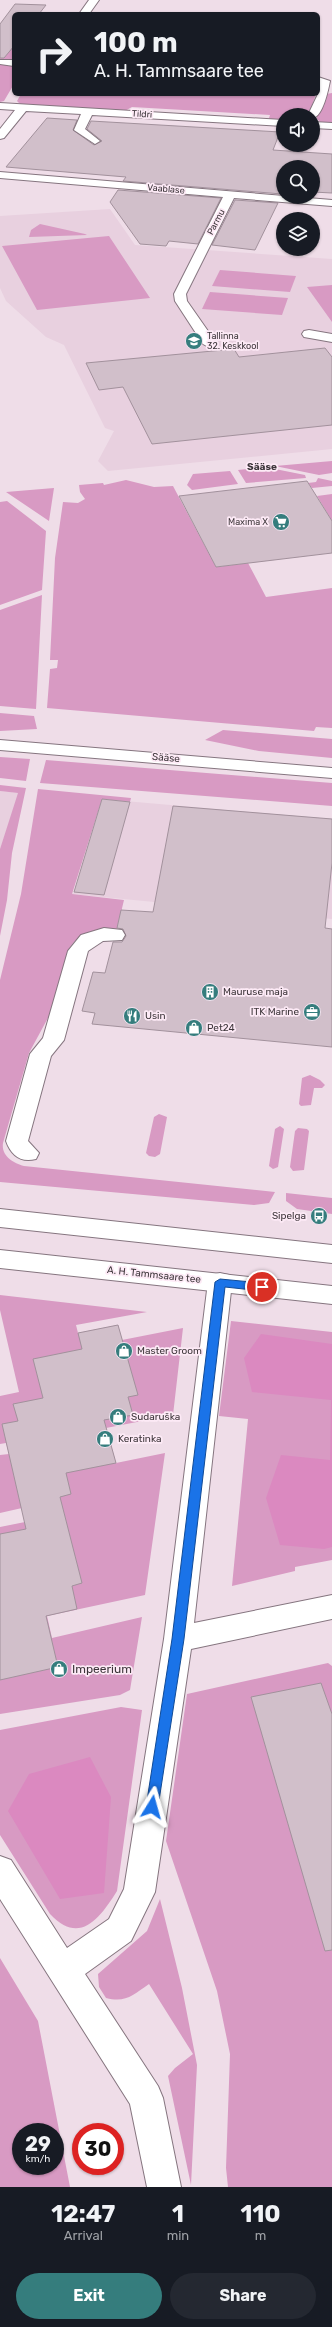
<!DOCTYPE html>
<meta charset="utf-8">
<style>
body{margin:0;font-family:Rubik,sans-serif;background:#242831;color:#f1f3f6;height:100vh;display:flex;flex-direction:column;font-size:15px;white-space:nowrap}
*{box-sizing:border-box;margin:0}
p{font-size:13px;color:#9ea1a6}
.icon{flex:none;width:22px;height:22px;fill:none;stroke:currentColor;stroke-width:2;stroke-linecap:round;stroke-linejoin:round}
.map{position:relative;height:2187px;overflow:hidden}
.panel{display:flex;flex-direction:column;background:#171b24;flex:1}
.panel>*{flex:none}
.top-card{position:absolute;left:12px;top:12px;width:308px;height:84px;border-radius:6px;box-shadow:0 1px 3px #0004;background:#171b24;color:#f1f3f6;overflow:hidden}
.tools{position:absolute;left:276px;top:108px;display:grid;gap:8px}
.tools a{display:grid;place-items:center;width:44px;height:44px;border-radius:50%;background:#171b24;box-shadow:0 1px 3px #0004;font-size:20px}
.speed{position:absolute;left:12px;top:2123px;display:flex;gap:8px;font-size:20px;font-weight:700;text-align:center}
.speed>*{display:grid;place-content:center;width:52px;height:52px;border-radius:50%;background:#171b24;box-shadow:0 1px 3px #0004;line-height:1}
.speed small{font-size:10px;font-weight:400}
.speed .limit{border:6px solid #d22;background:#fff;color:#111}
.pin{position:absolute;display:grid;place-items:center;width:34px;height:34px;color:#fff;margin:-17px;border:2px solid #fff;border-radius:50%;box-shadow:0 1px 4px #0007}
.me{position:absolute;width:44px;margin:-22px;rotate:8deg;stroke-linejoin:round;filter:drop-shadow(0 0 3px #0008)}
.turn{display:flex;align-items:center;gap:14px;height:84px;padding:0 16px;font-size:18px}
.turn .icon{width:52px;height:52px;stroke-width:2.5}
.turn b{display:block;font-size:28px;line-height:34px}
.eta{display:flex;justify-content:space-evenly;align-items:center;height:68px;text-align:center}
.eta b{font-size:24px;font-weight:700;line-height:28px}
.cta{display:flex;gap:8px;margin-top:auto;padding:8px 16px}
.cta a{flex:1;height:46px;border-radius:24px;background:#357d7d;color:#fff;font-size:16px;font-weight:700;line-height:46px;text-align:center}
.cta a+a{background:#242831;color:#f1f3f6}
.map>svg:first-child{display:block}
.built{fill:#e8d0df}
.green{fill:#d89ac3;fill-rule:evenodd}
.forest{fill:#db89c0}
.building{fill:#d1bfca;stroke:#a2919c}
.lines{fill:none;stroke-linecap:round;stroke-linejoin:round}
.minor-casing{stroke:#85757f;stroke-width:2}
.major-casing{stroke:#85757f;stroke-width:2}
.minor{fill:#fff;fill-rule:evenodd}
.major{fill:#fff;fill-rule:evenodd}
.route{fill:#1a73e8;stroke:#114b97}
.labels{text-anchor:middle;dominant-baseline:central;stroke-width:3.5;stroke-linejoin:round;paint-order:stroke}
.far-street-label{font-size:9px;fill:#3d363a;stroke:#fdeaf6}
.far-poi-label{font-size:9px;fill:#3d363a;stroke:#fdeaf6;text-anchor:start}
.far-quarter-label{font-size:10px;font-weight:bold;fill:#3d363a;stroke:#fdeaf6}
.street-label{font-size:10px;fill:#3d363a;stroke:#fdeaf6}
.poi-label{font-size:10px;fill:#3d363a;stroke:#fdeaf6;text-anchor:start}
.near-poi-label{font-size:12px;fill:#3d363a;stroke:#fdeaf6;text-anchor:start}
</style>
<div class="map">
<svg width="332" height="2187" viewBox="0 0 332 2187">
<rect width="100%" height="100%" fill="#efdde8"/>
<!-- built -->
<path class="built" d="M110,209L135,245L332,259V449L108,471L98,461L114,431L105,428L64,345L46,337L6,301L0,288V216Z
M0,791L19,793L0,849Z
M102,799L332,819V919L71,894L74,892Z"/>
<!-- green -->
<path class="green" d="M0,44H14V61L6,60L3,65H14V84L4,101L0,102Z
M332,93V125L323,124L317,119V116L326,94Z
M21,94H316L311,108L306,115H283V121H272L269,118L270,115L132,107L123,112L21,105L17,101Z
M40,224L85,234L87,235L29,237L31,230Z
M109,236L150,298L37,310L2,246Z
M220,270L296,276L290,292L212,286Z
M332,285V322L307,287Z
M210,292L288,298L282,315L202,309Z
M332,461V473L319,475L275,466Z
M265,467L305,475L306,478L246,483L238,470Z
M230,471L238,484L192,490L187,485L193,474Z
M318,478L332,481V486L312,488L308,483L316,482Z
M126,480L154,487L173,486L216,567L248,563L266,597L332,588V728L316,727L314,731L47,708L50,669L57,668L58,660H50L55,558L63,502L78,503L85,499L80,492L79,485L103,483L104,485Z
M54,488L49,521L6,492Z
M332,494V521L317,496Z
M7,501L46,531L42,590L0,605V502Z
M42,595L36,709L0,706V610Z
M0,713L34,716L37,729L0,731Z
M223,730L332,739V758L259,751L205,740Z
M0,757L30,759L26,781L0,778Z
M46,760L332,783V806L40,783Z
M0,785L26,788L12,853L7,900L0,936V849L18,793L0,791Z
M38,789L131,798L130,802L102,799L72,894L124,900L117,929C97,928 80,931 69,949L49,1016L29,1053L3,1143C1,1156 13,1163 24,1166L275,1192L269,1203L254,1205L0,1182V980L21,894Z
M310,1075L320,1080L325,1085L322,1088H314L311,1105L301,1106L299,1104L302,1078Z
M159,1114L167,1117L160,1154L155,1157L149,1156L146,1153L154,1117Z
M280,1126L284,1129L278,1167L273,1169L269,1166L275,1129Z
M298,1128L307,1129L309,1131L304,1170L293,1171L290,1167L295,1131Z
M286,1193L332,1198V1214L297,1209L286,1201Z
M0,1295L147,1312L76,1325L78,1333L118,1325L122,1340L183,1328L173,1415L106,1428L116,1463L165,1453L145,1595L47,1616L52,1638L142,1617L130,1690L120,1695L0,1714V1527L25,1522L22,1508L0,1513V1455L9,1454L6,1443L0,1444V1396L19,1392L0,1310Z
M231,1321L332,1332V1560L295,1567V1571L232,1586L248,1419L219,1416Z
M328,1663L332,1666V2187H228L226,2168L230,2054L217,1991L166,1841L187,1694Z
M121,1707L142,1710L117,1891C100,1918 80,1946 50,1914L0,1835V1730Z
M160,1899L182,1988L197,2065L191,2185L168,2076L175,2068L193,2054L149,1984C133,1995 126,2003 106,1998L99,1987L98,1974L147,1931Z
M0,1958L38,2021L70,2187H0ZM21,2132H55V2166H21Z"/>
<!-- forest -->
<path class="forest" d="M261,1334L332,1344V1547L324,1549L280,1545L266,1498L281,1455L330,1460L331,1400L252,1392L244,1358Z
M90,1757L111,1797L104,1893L60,1899L8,1811L29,1774Z"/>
<!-- building -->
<path class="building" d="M15,4L46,5L39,14H14V46L4,58H0V24Z
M47,118L77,120L73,130L94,145L102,141L87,129L91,121L280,132L273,150L332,154V193L313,192V167H283L282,194L123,181L126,177L6,167Z
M118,190L221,198L198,244L169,241L166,246L140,244L110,202Z
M235,200L278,203L255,250L212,245Z
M325,348L332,357V425L152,444L123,387L99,390L86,363L234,349L239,357Z
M307,481L332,521V553L216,567L179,496Z
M102,799L130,802L104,895L74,892Z
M173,806L332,819V863L325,928L332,929V1047L92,1024L95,1013L82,1011L93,972L105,973L113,942H122L126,936L123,929L117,928L121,910L153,912Z
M118,1325L138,1395L128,1397L133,1415L104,1420L116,1463L66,1473L71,1494L60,1497L82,1583L72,1586L77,1609L46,1616L58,1667L0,1680V1534L26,1529L2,1424L18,1421L13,1404L43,1398L33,1359L82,1349L78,1333Z
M321,1683L332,1714V1950L325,1951L251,1697Z"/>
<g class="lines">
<!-- minor casing -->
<g class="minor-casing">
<path id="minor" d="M89,0H99L89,14H79Z
M0,60H14V66L0,64Z
M318,77L330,81C328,91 323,116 313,118V115H308L318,94Z
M0,103L283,120V126L92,115L85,129L100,141L95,144L74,130L81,114L26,111L4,138L0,139V129L15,110L0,109Z
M313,122L332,123V129L313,128Z
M0,172L332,200V206L234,198L186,294L187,301L217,344L210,348L203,344L175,301L174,294L223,197L0,178Z
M309,330L332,334V342L304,337L302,334L304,331Z
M0,740L332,768V778L0,750Z
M104,928L122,930L125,935L122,940L103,941L88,951L64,1040L51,1056L28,1141L39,1153L36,1159C20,1163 11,1155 6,1141L30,1054L43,1038L68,951L81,935Z
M220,1273L229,1275L232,1282L194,1623L332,1595V1619L191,1649L155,1892L131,1941L85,1974L158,2086L163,2098L181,2187H147L130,2104L0,1899V1856L11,1860L67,1948L109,1919L124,1889L164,1639L208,1282L211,1275Z"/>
</g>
<!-- major casing -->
<g class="major-casing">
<path id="major" d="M0,1209L332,1245V1263L0,1227Z
M0,1250L332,1286V1304L0,1268Z"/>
</g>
<!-- minor -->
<use href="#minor" class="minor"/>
<!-- major -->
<use href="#major" class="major"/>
</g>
<!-- route -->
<path class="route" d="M220,1279L262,1283L267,1287L262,1291L225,1287L184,1639L158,1807L156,1811L152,1813L147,1811L146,1807L172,1639L215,1282Z"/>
<!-- icons -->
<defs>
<g id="school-disc" transform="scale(0.9)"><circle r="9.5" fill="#357d7d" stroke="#fdeaf6"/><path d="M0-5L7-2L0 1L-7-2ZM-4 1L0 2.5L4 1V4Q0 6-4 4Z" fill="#fff"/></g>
<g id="supermarket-disc" transform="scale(0.9)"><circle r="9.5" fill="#357d7d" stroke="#fdeaf6"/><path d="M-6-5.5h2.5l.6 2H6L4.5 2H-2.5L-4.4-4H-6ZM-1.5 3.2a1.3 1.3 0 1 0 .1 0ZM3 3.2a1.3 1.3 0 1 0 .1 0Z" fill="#fff"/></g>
<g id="building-disc" transform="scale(0.9)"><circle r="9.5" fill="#357d7d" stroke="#fdeaf6"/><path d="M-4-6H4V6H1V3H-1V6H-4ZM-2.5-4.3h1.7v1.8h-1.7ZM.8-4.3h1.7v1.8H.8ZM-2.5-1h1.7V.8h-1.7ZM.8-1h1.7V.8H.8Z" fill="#fff"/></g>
<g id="office-disc" transform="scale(0.9)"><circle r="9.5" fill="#357d7d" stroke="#fdeaf6"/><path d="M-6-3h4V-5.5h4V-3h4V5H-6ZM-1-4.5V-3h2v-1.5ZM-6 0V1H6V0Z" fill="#fff"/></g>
<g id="restaurant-disc" transform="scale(0.9)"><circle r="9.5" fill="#357d7d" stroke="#fdeaf6"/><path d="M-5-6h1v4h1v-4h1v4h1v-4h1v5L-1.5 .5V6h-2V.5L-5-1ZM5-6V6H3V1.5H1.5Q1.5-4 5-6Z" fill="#fff"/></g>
<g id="shop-disc" transform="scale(0.9)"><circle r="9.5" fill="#357d7d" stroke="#fdeaf6"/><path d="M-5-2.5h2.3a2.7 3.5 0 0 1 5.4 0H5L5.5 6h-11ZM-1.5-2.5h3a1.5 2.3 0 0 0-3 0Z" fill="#fff"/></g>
<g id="bus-disc" transform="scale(0.9)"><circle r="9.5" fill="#357d7d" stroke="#fdeaf6"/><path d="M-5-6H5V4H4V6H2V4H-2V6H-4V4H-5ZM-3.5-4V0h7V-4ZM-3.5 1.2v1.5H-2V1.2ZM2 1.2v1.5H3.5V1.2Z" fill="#fff"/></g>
</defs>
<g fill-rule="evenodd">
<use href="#school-disc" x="194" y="341"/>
<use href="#supermarket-disc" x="281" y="522"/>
<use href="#building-disc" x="210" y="992"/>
<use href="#office-disc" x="312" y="1012"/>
<use href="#restaurant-disc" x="132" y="1016"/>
<use href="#shop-disc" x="194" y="1028"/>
<use href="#bus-disc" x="319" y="1216"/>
<use href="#shop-disc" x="124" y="1351"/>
<use href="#shop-disc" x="118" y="1417"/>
<use href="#shop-disc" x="105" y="1439"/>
<use href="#shop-disc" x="59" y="1669"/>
</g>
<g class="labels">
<!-- far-street labels -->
<g class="far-street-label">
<text transform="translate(142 114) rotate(4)">Tildri</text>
<text transform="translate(166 189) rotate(5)">Vaablase</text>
<text transform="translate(216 222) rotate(-62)">Parmu</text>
</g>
<!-- far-poi labels -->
<g class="far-poi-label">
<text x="207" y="336">Tallinna<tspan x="207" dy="10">32. Keskkool</tspan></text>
<text x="268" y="522" text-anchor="end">Maxima X</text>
</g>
<!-- far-quarter labels -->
<g class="far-quarter-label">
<text x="262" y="467">Sääse</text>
</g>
<!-- street labels -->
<g class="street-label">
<text transform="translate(166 758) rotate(5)">Sääse</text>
<text transform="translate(154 1275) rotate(6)">A. H. Tammsaare tee</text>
</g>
<!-- poi labels -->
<g class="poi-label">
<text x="223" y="992">Mauruse maja</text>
<text x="299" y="1012" text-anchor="end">ITK Marine</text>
<text x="145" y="1016">Usin</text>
<text x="207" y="1028">Pet24</text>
<text x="306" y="1216" text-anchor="end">Sipelga</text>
<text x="137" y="1351">Master Groom</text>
<text x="131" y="1417">Sudaruška</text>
<text x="118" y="1439">Keratinka</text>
</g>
<!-- near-poi labels -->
<g class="near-poi-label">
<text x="72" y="1669">Impeerium</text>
</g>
</g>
</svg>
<div class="tools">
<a><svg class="icon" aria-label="sound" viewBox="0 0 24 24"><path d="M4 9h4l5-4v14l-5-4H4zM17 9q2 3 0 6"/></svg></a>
<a><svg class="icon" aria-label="search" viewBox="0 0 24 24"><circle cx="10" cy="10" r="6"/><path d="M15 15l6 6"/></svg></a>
<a><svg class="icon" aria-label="layers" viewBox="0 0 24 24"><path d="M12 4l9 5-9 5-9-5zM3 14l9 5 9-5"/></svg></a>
</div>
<div class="speed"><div>29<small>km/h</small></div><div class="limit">30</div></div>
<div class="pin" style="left:262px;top:1287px;background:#d93025"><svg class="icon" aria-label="arrive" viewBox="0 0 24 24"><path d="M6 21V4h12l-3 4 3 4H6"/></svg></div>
<svg class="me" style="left:152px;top:1807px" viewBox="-20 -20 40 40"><path d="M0-17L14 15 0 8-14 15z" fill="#1a73e8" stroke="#fff" stroke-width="4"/></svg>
<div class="top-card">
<div class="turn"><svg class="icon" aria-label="right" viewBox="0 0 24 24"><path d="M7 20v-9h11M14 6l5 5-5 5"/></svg><div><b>100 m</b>A. H. Tammsaare tee</div></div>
</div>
</div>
<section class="panel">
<div class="eta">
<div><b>12:47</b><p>Arrival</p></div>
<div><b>1</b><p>min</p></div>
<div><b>110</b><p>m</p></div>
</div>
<div class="cta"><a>Exit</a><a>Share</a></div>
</section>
